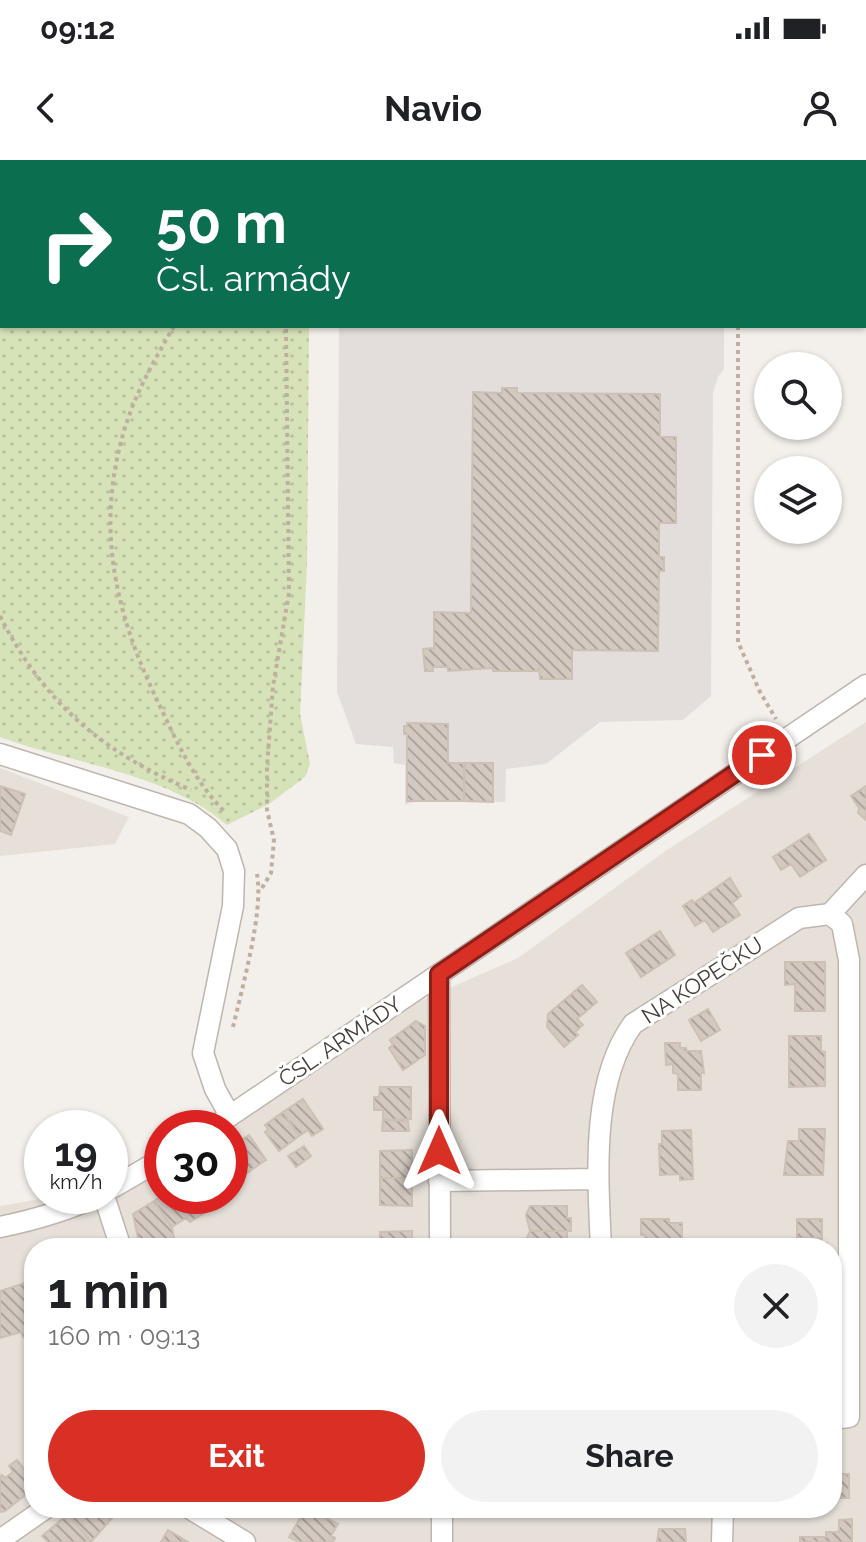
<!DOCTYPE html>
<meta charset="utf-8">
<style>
body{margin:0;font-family:Raleway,sans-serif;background:#f2f2f2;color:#202124;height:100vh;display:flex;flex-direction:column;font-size:30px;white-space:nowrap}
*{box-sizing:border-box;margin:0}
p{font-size:26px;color:#757577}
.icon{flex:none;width:44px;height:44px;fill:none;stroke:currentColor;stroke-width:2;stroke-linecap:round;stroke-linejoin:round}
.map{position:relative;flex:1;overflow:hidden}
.panel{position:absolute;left:24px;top:1078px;width:818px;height:280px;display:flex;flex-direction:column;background:#fff;border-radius:32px;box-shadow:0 2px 6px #0004}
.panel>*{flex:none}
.top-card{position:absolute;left:0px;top:0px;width:866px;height:168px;box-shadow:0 2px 6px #0004;background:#0b6e4f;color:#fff;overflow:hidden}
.buttons{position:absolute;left:754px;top:192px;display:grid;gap:16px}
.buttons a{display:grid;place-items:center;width:88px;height:88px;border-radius:50%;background:#fff;box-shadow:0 2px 6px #0004;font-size:40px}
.speed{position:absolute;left:24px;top:950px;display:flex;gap:16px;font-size:40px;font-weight:700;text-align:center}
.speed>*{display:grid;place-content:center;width:104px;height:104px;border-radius:50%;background:#fff;box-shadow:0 2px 6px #0004;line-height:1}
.speed small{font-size:20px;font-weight:400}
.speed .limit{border:12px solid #d22;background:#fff;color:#111}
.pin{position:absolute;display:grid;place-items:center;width:68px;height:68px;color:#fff;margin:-34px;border:4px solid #fff;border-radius:50%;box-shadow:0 2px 8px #0007}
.me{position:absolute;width:88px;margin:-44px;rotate:0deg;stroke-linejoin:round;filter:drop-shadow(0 0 6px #0008)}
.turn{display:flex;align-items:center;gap:28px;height:168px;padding:0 24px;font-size:36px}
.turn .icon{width:104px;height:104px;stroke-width:2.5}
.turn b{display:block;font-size:56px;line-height:68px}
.round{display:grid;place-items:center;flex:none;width:84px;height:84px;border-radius:42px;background:#f2f2f2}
.summary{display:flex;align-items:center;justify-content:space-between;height:136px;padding:0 24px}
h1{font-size:48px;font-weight:700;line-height:60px}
.action{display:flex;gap:16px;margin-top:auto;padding:16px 24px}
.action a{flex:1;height:92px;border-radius:48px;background:#d93025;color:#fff;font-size:32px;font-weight:700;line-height:92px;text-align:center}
.action a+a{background:#f2f2f2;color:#202124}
.status{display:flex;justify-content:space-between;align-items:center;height:56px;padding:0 40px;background:#fff;direction:ltr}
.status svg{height:22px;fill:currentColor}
header{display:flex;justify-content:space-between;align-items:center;height:104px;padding:0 24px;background:#fff;font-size:36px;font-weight:700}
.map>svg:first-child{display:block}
.residential{fill:#e6e0d9;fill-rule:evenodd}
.industrial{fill:#e3dedb}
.park{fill:url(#park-dots)}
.building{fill:url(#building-back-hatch);stroke:#cdc0b5;stroke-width:2}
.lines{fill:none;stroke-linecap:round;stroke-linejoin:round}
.street-casing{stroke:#beb5ae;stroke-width:23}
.path{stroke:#beafa0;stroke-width:4;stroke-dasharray:4 4;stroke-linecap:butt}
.street{stroke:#fff;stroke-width:20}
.route-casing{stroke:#8d1f18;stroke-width:20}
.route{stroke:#d93025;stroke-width:14}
.labels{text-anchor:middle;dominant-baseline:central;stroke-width:6;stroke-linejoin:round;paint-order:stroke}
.street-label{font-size:22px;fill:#463f39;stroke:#fff}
</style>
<div class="status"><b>09:12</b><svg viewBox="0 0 49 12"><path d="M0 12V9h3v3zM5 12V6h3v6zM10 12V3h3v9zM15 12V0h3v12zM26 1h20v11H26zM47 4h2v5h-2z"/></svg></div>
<header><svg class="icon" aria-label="back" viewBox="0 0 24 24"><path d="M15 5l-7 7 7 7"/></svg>Navio<svg class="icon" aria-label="person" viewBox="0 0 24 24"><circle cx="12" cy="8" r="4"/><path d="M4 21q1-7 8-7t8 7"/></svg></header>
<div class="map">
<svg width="866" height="1382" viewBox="0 0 866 1382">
<defs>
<pattern id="park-dots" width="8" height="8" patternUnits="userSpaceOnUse" patternTransform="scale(2)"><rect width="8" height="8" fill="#d6e2b8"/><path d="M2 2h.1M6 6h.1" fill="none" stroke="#b9c39f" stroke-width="1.8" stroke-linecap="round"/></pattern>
<pattern id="building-back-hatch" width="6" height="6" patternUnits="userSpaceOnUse" patternTransform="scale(2)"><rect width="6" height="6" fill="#d3c9c1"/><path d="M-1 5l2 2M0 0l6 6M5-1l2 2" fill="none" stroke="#ada59e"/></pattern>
</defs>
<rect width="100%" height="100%" fill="#f3efea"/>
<!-- residential -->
<path class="residential" d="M866,562V1382H0V1046L57,1036H110L162,995V1036H230V968H222L420,841L518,798L667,690ZM34,1088H832V1348H34Z
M0,608L129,657L115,684L0,696Z"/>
<!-- industrial -->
<path class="industrial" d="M339,166H724V209L718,217L713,233L711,536L683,560L600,562L546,604L506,609L505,642L417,641L405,645V605L394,603L393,587L356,584L337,532Z"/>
<!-- park -->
<path class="park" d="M0,0H320L2,2V166H309L307,404L300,554L310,604L305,617L269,644L227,665C167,613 73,604 0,577Z"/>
<!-- building -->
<path class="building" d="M502,228H517V233L660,234V277H676V363H659V397H664V411H659L658,491L572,490V519H540L539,508L537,511H493V508L448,511V507H433V511H425L423,489L434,488V452L471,453L473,232L502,233Z
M407,563L448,564V603H464V641H407V574H404V566H407Z
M465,603H493V642L464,641Z
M0,626L25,634L11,675L0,671Z
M866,626V660L858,653L859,648L851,636Z
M809,674L826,700L800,717L791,704L781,710L773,697Z
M730,718L741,736L732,743L740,755L713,772L705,760L695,766L683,746L692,740L694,743Z
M660,771L675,795L641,817L626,793Z
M785,802H825V851H795V824L785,825Z
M582,825L597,842L577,859L583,865L575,872L578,875L564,887L547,867L548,854Z
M708,849L720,870L701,881L689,860Z
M416,861L425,866V895L403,910L389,888L393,885L390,880Z
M789,876H821V891L825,892V926L789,927Z
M665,883H680V888H686L687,891H701L704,913H701V930H678V914L673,913V904L666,905Z
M380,927H411V959L383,960V950H374V937H379Z
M303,939L323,969L312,976L308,970L299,976L283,952Z
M283,952L299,976L279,991L265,972L268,969L265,965Z
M383,960L408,961L409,971H382Z
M799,969H825L823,1015H784L788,981H799Z
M691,970L693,1019L680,1020V1014L660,1015L659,984H662V971Z
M249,975L266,1000L241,1017L230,999V987Z
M304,986L311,996L296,1007L288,996Z
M412,990V1018H380V991Z
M380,1018H412V1046L380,1045Z
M162,1036H204L208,1042L202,1047L206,1052L190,1062L186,1058L172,1067L154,1041Z
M154,1041L172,1068L176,1088H140L133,1054Z
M530,1046H567V1058H571V1071H530L526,1055Z
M641,1059H669V1063H682V1088H645V1075H641Z
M797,1059H822V1083H827V1088H794V1083H820V1078H797Z
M412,1071V1088H380V1072Z
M530,1071H567V1083L571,1082V1088H527L526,1080Z
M34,1120V1174L23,1177L21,1172L0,1178V1131Z
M17,1300L34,1321V1328L5,1351L0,1352V1317L2,1315L5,1318L13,1312L9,1306Z
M832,1314H849V1338H832Z
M74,1348H121L91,1382L68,1354Z
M306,1348L338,1364L331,1376L335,1378L333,1382H298L289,1377Z
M68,1354L91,1382H48L42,1376Z
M852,1359V1382H800V1377H826V1372H839V1360Z
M659,1369H685L686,1382H657Z
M168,1370L188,1382H161Z"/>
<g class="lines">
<!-- street casing -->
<g class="street-casing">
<path id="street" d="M0,594L189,654L208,668L227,689L234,711L233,746L203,893L215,929L230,956
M830,754L866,715
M439,814L440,1088
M212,968L866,525
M439,1021L598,1019
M110,1029L162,999
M104,1036L121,1088
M0,1067C34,1060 66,1051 98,1036
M601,1088C598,1018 590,923 633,864L799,758L830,754L842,764L849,800V1257L832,1259
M189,1348L245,1382
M442,1348V1382
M0,1380L46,1348
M722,1382L723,1348"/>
</g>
<!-- path -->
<path class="path" d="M274,2L275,0
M305,2V0
M740,2V0
M174,166C158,194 141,223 130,253C93,356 112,447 158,542C176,580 194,621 224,651
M738,166V482L760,532L776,559
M0,456C44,543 102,592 191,630
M262,728L271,713L274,680L267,650V607L273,526L289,433L286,166
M233,867C242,828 264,751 257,714"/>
<!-- street -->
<use href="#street" class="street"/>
</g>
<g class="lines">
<!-- route casing -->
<g class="route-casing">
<path id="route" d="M439,991V814L762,595"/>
</g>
<!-- route -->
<use href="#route" class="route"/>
</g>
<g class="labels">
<!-- street labels -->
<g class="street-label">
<text transform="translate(702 820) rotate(-33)">NA KOPEČKU</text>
<text transform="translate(340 881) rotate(-34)">ČSL. ARMÁDY</text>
</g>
</g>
</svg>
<div class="buttons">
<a><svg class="icon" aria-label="search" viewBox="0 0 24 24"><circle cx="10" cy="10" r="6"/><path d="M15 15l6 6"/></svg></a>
<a><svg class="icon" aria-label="layers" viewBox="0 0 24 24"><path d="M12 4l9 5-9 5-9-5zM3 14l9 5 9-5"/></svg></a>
</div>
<div class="speed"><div>19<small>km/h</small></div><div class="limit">30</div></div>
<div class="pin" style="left:762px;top:595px;background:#d93025"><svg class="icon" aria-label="arrive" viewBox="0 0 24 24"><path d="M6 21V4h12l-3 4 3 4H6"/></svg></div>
<svg class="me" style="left:439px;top:991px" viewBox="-20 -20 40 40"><path d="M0-17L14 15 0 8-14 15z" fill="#d93025" stroke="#fff" stroke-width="4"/></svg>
<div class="top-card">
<div class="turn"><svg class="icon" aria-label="right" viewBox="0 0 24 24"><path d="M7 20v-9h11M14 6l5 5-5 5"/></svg><div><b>50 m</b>Čsl. armády</div></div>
</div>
<section class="panel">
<div class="summary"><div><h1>1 min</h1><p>160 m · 09:13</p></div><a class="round"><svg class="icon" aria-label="close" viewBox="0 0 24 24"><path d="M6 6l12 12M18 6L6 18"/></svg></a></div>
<div class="action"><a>Exit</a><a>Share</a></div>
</section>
</div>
